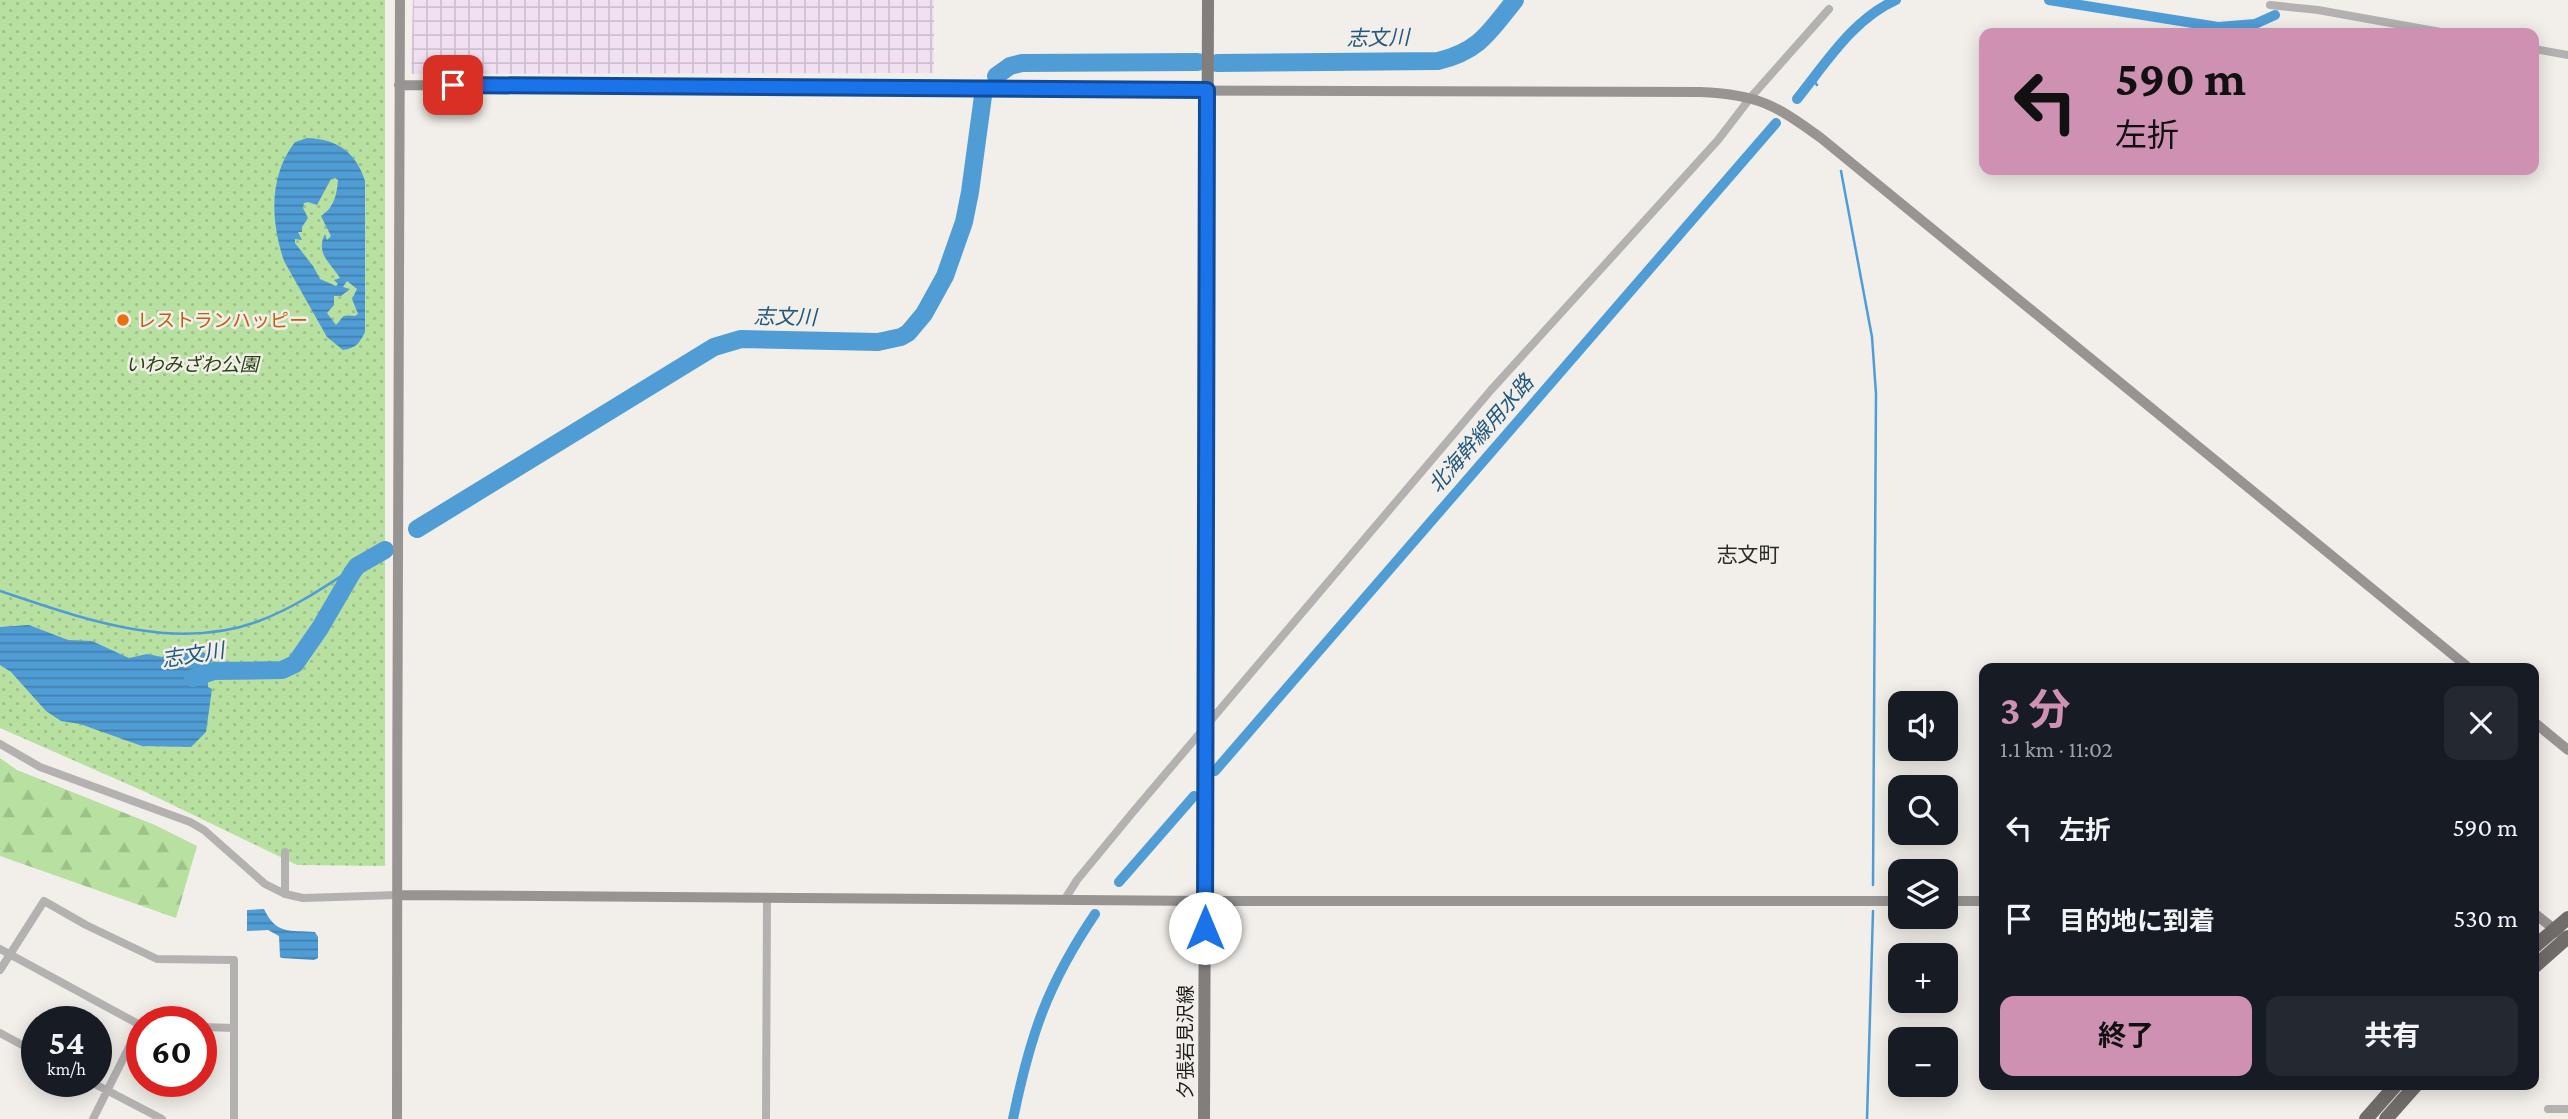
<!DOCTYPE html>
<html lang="ja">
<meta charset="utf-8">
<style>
body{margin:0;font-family:"Crimson Pro","Noto Sans JP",serif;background:#242831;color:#f1f3f6;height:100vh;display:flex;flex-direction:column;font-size:26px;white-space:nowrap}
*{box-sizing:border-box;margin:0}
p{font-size:23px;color:#9ea1a6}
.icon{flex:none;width:38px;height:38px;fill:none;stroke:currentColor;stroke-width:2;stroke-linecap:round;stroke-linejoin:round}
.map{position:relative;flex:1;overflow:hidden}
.details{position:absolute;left:1979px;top:663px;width:560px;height:427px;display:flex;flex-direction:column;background:#171b24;border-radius:14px;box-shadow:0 4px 18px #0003}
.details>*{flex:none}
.banner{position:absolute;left:1979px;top:28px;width:560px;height:147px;border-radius:14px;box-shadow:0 4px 18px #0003;background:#cf91b2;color:#111;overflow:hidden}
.controls{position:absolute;left:1888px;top:691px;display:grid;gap:14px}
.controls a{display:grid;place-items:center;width:70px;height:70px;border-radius:14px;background:#171b24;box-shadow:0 4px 18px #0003;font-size:35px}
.speed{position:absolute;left:21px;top:1006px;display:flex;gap:14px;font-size:35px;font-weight:700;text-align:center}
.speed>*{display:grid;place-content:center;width:91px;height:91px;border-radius:50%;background:#171b24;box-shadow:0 4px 18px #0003;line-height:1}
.speed small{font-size:18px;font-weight:400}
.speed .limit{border:10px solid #d22;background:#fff;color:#111}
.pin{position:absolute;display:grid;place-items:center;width:60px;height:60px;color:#fff;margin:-30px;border-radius:14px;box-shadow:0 4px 10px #0006}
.me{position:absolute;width:77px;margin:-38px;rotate:0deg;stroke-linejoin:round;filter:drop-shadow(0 0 5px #0008)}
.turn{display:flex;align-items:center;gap:24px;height:147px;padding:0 21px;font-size:32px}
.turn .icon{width:91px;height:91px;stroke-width:2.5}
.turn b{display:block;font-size:49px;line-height:60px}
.round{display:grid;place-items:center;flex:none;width:74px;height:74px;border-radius:14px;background:#242831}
.summary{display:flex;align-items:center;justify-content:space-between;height:119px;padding:0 21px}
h1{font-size:42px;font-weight:700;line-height:52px;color:#cf91b2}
.action{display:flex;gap:14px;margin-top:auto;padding:14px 21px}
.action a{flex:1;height:80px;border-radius:14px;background:#cf91b2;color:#111;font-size:28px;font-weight:700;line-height:80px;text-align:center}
.action a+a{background:#242831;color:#f1f3f6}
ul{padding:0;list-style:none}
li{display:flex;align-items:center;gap:21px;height:91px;padding:0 21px}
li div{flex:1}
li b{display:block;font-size:26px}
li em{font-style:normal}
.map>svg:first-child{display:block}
.industrial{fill:url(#industrial-grid)}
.grass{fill:url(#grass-dots)}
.forest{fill:url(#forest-firs)}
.water{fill:url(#water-rules);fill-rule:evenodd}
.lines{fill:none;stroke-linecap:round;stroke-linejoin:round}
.stream{stroke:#509dd6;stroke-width:2.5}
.canal{stroke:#509dd6;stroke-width:10}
.river{stroke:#509dd6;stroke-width:18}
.street{stroke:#b4b2b0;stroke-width:8}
.secondary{stroke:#979492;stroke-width:10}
.primary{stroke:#827e7b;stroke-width:12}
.highway{stroke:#706c69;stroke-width:14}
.route-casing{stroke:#114b97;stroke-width:18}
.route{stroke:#1a73e8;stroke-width:12}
.food-dot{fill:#e8710a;stroke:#f2efea;stroke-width:2.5}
.labels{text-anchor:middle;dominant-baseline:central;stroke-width:5;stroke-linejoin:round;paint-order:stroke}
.food-label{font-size:19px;fill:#c56008;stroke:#f2efea;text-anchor:start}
.park-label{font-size:19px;font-style:italic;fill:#27440f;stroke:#f2efea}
.street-label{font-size:19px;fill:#1f1e1c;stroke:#f2efea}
.water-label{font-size:21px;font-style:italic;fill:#20587f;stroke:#f2efea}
.neighbourhood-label{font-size:21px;fill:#2c2a26;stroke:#f2efea}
</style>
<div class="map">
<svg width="2568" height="1119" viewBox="0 0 2568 1119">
<defs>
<pattern id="industrial-grid" width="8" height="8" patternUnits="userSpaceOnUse" patternTransform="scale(1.75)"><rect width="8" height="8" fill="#f0e0f2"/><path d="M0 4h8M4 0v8" fill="none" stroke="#cdc0cf"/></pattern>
<pattern id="grass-dots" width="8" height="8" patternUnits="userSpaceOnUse" patternTransform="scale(1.75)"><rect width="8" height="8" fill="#b8e0a0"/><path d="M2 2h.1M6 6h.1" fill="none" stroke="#9ec089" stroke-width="1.8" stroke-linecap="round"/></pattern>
<pattern id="forest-firs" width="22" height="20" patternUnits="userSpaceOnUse" patternTransform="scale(1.75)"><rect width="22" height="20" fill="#b8e0a0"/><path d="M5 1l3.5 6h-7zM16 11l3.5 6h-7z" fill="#9ec089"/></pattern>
<pattern id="water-rules" width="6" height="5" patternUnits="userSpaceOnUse" patternTransform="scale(1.75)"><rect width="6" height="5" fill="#509dd6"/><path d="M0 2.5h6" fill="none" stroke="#427fad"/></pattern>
</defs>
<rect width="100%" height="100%" fill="#f2efea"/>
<!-- industrial -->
<path class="industrial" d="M413,0H934V73L411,74Z"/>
<!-- grass -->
<path class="grass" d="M0,0H385V866L297,865L150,794L0,728Z"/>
<!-- forest -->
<path class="forest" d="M0,758L17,770L155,825L197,846L176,918L0,856Z"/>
<!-- water -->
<path class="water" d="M307,138C337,139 356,152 365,181V332C359,344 356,348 343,350L327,337L284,261C271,222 268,177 295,142ZM335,178L338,180C337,194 334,208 321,216L331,236L327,240L325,234C315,254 331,263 340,278L334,280L338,284L336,286L320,279L313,266L295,243V239L302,240L298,232H302V227L308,218L303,208L304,203L308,202L317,205L331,179ZM347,281L357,289L352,299L358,314L355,316C340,314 344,317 336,325L327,313L334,305V296H341L350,289L343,287Z
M29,625L68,640L92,641L129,658L147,654L162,657L171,652L194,651L203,652L213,659L210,664L216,665L212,678L208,680V687L212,689L206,732L191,747L142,746L80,724L61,721L46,711L11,672L0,665V627Z
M264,909C276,935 290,930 315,932L318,937V958L314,960L282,958L280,957L279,936L268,930L247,931V910Z"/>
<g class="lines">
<!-- stream -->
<path class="stream" d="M1813,79L1817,85
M1841,171L1872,337L1876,394L1873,885
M0,591C81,618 174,653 259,621C294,608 326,586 357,566
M1867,1119L1873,911"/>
<!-- canal -->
<path class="canal" d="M2049,0L2218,27L2255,24L2275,15
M1797,99C1826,63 1853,19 1896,0
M1215,771L1776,123
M1119,882L1194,796
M1013,1119C1030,1036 1047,985 1095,914"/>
<!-- river -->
<path class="river" d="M1217,63L1438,61C1480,51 1490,31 1515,0
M996,76L1010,66L1022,63L1198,62
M417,529L714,347L741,339L878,342L901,337L908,333L924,314L945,276L964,222L970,192L983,96
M193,678L214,671L282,670L295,664L320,628L352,573L357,566L385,550"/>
<!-- street -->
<path class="street" d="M2270,5L2318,10L2446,33
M2534,49L2568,55
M0,744L40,767L190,822L204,830L265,884L285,894L303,898L398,895
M285,894V852
M1065,899L1077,880L1133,812L1491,390L1718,140L1751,97L1829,9
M0,949L142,1026
M0,970L44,901L86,925L157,959L234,960V1028
M201,1027L234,1028V1119
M0,1033L37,1053
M91,1082L162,1119
M2548,1109H2568
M93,1119L140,1025
M766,1119L767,897"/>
<!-- secondary -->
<path class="secondary" d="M399,85L963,90L1700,92C1757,94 1776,105 1821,138L2469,668
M2534,722L2568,750
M398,895L1205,901H1900
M1946,901H1984
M2534,913L2559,933
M397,1119C398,746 396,373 400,0"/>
<!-- primary -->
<path class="primary" d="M1204,1119L1208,0"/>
<!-- highway -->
<path class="highway" d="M2534,947L2568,918
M2534,967L2568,937
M2366,1119L2396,1085
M2386,1119L2416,1085"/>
</g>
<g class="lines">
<!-- route casing -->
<g class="route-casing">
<path id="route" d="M453,85L1207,90L1205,928"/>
</g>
<!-- route -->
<use href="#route" class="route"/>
</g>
<!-- markers -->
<circle class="food-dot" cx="123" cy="320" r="7"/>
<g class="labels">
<!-- food labels -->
<g class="food-label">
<text x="137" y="320">レストランハッピー</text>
</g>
<!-- park labels -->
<g class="park-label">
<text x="192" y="364">いわみざわ公園</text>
</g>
<!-- street labels -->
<g class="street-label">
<text transform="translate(1185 1042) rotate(-90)">夕張岩見沢線</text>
</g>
<!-- water labels -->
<g class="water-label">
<text transform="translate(1378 38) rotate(-1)">志文川</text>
<text transform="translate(785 317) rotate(1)">志文川</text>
<text transform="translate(1481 434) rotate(-49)">北海幹線用水路</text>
<text transform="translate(193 655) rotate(-9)">志文川</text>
</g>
<!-- neighbourhood labels -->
<g class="neighbourhood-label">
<text x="1748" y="555">志文町</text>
</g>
</g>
</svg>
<div class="controls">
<a><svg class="icon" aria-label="sound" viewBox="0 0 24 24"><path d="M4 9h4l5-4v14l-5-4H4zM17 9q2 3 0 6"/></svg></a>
<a><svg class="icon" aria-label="search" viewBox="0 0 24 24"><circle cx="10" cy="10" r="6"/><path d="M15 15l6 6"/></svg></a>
<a><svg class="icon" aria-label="layers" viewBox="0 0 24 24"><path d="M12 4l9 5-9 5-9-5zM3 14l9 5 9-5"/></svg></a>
<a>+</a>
<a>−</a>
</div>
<div class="speed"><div>54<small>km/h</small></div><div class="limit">60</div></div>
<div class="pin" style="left:453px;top:85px;background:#d93025"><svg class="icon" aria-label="arrive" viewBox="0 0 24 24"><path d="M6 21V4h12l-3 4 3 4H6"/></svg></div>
<svg class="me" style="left:1205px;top:928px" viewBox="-20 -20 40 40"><circle r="19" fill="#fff"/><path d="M0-13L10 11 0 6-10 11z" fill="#1a73e8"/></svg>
<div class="banner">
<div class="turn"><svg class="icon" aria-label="left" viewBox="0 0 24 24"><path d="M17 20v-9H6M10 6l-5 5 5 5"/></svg><div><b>590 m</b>左折</div></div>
</div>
<section class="details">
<div class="summary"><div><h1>3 分</h1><p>1.1 km · 11:02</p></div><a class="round"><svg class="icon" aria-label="close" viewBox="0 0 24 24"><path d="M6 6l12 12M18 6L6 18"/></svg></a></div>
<ul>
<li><svg class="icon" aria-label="left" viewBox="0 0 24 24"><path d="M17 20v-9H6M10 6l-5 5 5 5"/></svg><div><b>左折</b></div><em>590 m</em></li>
<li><svg class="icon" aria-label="arrive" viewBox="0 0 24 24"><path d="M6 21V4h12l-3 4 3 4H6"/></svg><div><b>目的地に到着</b></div><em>530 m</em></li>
</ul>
<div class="action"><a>終了</a><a>共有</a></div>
</section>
</div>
